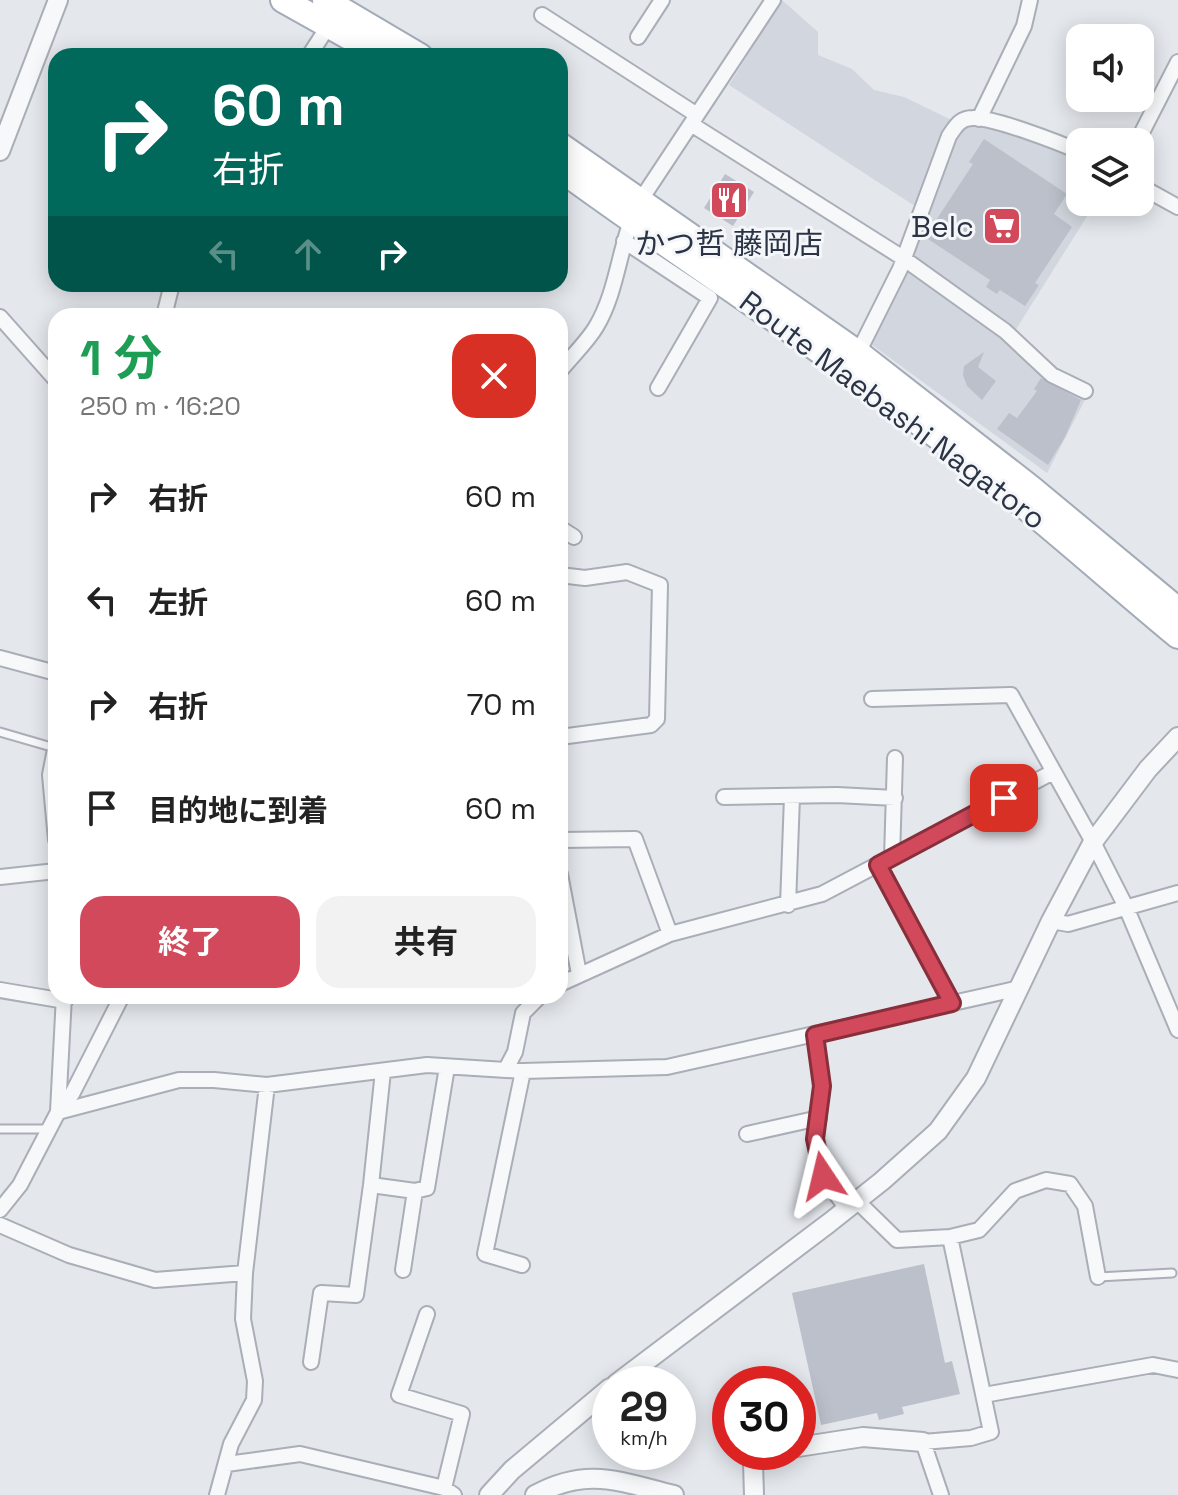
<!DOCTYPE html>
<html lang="ja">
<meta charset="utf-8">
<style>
body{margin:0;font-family:"Space Grotesk","Noto Sans JP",sans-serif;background:#f2f2f2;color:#222;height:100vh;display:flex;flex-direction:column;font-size:30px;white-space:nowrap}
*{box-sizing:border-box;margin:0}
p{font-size:26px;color:#767676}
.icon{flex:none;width:44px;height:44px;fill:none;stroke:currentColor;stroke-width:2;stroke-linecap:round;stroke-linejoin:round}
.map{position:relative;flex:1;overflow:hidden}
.sheet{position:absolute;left:48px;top:308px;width:520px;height:696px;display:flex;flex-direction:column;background:#fff;border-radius:24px;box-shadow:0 4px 20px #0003}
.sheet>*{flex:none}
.banner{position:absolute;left:48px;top:48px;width:520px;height:244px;border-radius:24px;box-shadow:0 4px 20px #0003;background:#00695c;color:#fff;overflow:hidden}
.controls{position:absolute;left:1066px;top:24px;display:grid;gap:16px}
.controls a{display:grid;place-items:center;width:88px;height:88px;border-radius:16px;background:#fff;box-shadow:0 4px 20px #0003;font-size:40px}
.speed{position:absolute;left:592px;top:1366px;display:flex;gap:16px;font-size:40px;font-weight:700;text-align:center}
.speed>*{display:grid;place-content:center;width:104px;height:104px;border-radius:50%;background:#fff;box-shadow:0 4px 20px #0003;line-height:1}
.speed small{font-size:20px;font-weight:400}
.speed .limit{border:12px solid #d22;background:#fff;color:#111}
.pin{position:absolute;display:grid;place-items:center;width:68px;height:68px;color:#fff;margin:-34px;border-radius:16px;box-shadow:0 4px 12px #0006}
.me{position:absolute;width:88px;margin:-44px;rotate:350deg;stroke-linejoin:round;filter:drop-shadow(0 0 6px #0008)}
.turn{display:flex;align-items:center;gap:28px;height:168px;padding:0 32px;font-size:36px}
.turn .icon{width:104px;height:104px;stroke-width:2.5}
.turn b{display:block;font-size:56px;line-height:68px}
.lanes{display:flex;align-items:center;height:76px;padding:0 32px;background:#0003;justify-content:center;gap:40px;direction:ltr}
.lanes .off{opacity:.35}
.round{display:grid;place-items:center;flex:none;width:84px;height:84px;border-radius:24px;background:#f2f2f2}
.overview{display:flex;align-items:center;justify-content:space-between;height:136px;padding:0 32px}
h1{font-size:48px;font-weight:700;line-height:60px;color:#1e9e55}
.button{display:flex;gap:16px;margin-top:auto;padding:16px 32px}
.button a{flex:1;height:92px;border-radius:24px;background:#d1495b;color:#fff;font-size:32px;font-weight:700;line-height:92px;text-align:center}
.button a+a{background:#f2f2f2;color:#222}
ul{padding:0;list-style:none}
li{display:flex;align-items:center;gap:24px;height:104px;padding:0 32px}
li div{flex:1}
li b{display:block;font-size:30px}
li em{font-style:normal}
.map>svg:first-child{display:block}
.built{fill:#d2d6de}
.building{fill:#bbc0ca}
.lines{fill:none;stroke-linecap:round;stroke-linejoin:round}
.service-casing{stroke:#a9aeb7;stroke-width:11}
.minor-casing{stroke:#a9aeb7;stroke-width:18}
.tertiary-casing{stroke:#a9aeb7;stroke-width:22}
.primary-casing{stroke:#a3abb8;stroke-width:28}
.service{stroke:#f7f8fa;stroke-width:7}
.minor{stroke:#f7f8fa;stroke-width:14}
.tertiary{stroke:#f7f8fa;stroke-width:18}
.primary{stroke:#fff;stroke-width:24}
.route-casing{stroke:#882f3b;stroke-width:20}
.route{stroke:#d1495b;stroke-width:14}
.labels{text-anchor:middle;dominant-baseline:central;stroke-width:6;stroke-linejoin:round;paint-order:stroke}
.poi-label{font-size:30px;fill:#2b3445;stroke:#f4f6f9;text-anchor:end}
.street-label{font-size:30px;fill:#2b3445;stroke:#f4f6f9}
</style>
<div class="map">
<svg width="1178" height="1495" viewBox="0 0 1178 1495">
<rect width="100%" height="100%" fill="#e4e7ec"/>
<!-- built -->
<path class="built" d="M782,0L818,32V55L852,69L874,90L904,97L964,126L990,128L1065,153L1080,162V202H1096L1008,342L1087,396L1047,473L871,344L927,214L729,85Z"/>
<!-- building -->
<path class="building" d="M984,139L1067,194L1054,214L1072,227L1035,283L1039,285L1025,306L1000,290L997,294L986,287L990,280L925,237L973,164L969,162Z
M725,174L754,192L733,226L704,208Z
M984,352L978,367L996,381L982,400L967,386L963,375L964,366Z
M1041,378L1081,400L1065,437L1048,465L997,429L1009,413L1017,418L1037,391L1034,389Z
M924,1264L945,1363L952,1361L960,1394L902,1407L904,1414L879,1420L877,1413L821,1425L792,1293Z"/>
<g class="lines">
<!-- service casing -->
<g class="service-casing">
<path id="service" d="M0,732L55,748
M0,1129H49
M1098,1277L1172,1273"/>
</g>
<!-- minor casing -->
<g class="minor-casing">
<path id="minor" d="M542,15L697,115
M638,37L662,0
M309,56L329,25
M979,119L1024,26L1030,0
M691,124L903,258L1005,331L1052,375L1085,391
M1137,142L1178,62
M1140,186L1178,207
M624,241L710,298L658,388
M164,316L172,284
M0,317L56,380
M858,353L900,269L949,136C956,126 960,118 973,118C993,117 1060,143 1080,152
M560,371C572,356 587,342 596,327C619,289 619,240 640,201L773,0
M560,528L574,537
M560,575L585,578L627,572L660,585L657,719L651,725L560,737
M0,658L56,673
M872,699L1011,695L1093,842L1126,907L1178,1030
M56,744L50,775L56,840
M724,797L837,795L895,798
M560,840L635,839L670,934
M892,858L895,758
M878,865L952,1003
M560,874L579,974
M0,877L56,871
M788,905L792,797
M1051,921L1068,924L1178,893
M560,984L670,934L822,894L1053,772
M0,990L65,1001
M815,1035L822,1086L815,1139L823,1176L847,1209
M506,1069L515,1052L523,1013L540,996
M58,1111L64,996
M58,1112L179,1080H214L267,1085L427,1065L523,1071L667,1067L1020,988
M747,1134L819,1118
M371,1185L415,1191L427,1188L447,1067
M857,1201L897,1240L950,1237L991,1432L971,1438L923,1442L941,1495
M0,1210L20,1185L58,1112L72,1094L122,996
M0,1225L69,1255L155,1280L245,1273
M950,1237L979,1230L1015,1191L1046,1180L1070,1184L1085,1206L1098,1277
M522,1265L485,1254L523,1071
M403,1270L415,1191
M427,1314L399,1395L462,1414L444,1488
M311,1362L321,1293L356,1295L371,1185L383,1071
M984,1395L1153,1365L1178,1370
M227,1464L300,1454L444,1488L454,1495
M217,1495L231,1444L254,1400L255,1381L243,1319L245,1273L267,1085"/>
</g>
<!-- tertiary casing -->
<g class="tertiary-casing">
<path id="tertiary" d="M0,151L58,0
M616,1384L829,1223L882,1181L938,1131L976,1078L1051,921L1093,842L1148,769L1178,737
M798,1447L863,1437L923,1442
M489,1495L512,1470L610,1388
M535,1495C588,1466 620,1482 674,1495
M754,1495L753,1463L755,1454L768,1452"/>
</g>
<!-- primary casing -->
<g class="primary-casing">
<path id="primary" d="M283,0L383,56
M325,0L420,56
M560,145L858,353L1031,488L1178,610
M560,169C689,263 823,349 950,446C1028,506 1102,573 1178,636"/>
</g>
<!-- service -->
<use href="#service" class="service"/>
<!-- minor -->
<use href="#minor" class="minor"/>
<!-- tertiary -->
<use href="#tertiary" class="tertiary"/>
<!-- primary -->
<use href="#primary" class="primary"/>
</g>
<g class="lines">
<!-- route casing -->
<g class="route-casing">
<path id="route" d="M823,1176L815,1139L822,1086L815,1035L952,1003L878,865L1004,798"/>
</g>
<!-- route -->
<use href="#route" class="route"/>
</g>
<!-- icons -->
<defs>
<g id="restaurant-square" transform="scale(2)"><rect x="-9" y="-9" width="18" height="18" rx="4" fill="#d1495b" stroke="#f4f6f9"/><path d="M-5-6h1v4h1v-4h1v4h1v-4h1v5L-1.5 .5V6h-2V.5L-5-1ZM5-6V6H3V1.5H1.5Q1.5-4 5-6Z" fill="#fff"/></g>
<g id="supermarket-square" transform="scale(2)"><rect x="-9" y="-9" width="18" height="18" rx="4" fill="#d1495b" stroke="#f4f6f9"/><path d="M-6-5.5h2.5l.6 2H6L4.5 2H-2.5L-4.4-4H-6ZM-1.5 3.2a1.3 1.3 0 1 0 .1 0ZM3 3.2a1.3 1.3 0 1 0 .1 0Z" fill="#fff"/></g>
</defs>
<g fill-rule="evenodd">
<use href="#restaurant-square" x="729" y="200"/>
<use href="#supermarket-square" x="1002" y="226"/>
</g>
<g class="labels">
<!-- poi labels -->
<g class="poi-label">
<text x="974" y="226">Belc</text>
<text x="729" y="243" text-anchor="middle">かつ哲 藤岡店</text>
</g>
<!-- street labels -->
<g class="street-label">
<text transform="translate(893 410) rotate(37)">Route Maebashi Nagatoro</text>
</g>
</g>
</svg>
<div class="controls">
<a><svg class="icon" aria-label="sound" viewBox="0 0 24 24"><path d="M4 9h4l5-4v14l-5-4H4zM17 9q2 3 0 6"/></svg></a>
<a><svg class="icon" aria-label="layers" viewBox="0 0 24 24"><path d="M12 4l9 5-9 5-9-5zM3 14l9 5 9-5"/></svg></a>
</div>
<div class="speed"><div>29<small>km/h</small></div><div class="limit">30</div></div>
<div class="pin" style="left:1004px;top:798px;background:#d93025"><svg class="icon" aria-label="arrive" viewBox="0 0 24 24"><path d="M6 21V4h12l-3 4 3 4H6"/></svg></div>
<svg class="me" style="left:823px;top:1176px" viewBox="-20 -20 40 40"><path d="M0-17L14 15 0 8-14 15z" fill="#d1495b" stroke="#fff" stroke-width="4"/></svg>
<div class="banner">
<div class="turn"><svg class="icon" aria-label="right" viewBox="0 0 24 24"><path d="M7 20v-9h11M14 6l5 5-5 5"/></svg><div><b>60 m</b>右折</div></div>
<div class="lanes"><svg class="icon off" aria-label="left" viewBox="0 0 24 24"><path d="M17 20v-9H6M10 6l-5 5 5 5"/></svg><svg class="icon off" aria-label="ahead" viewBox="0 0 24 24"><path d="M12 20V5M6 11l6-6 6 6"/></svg><svg class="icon" aria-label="right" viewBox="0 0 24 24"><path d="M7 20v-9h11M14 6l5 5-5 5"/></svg></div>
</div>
<section class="sheet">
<div class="overview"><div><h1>1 分</h1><p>250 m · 16:20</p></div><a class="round" style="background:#d93025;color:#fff"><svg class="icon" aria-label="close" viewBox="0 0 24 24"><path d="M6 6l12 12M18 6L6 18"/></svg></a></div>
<ul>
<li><svg class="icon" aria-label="right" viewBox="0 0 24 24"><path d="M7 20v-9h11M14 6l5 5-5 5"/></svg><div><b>右折</b></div><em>60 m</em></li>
<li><svg class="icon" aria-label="left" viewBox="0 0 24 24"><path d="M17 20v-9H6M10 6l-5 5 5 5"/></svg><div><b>左折</b></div><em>60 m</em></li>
<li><svg class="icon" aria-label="right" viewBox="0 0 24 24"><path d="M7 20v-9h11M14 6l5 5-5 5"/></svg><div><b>右折</b></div><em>70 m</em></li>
<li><svg class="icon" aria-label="arrive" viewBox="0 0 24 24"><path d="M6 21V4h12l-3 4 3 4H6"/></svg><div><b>目的地に到着</b></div><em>60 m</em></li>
</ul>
<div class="button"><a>終了</a><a>共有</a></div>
</section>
</div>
